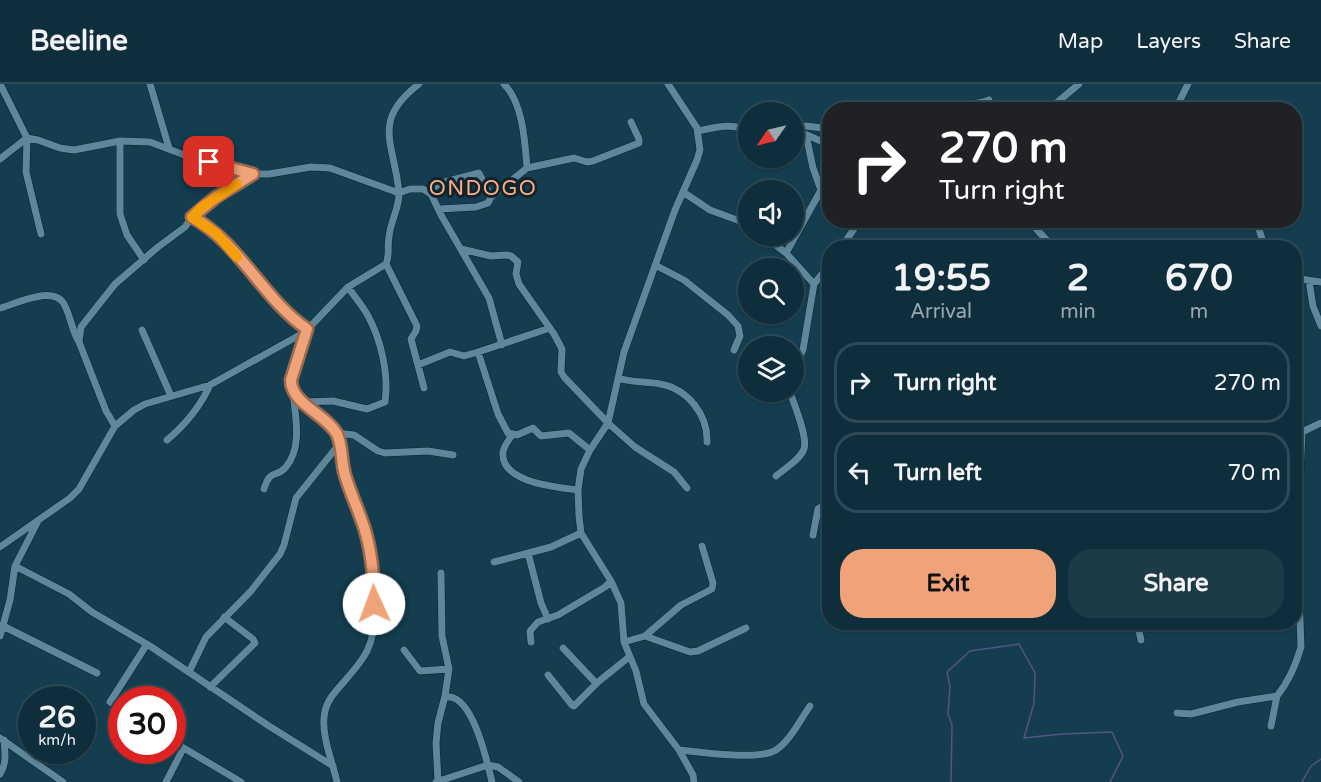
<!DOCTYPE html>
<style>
body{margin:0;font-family:"Varela Round",sans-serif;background:#1d3a47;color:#f1f3f6;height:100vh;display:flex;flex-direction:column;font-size:22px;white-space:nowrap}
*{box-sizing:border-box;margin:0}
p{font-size:20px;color:#9ba8af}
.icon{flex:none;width:33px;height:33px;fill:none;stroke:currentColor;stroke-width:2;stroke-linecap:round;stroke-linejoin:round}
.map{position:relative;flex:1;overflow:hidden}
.panel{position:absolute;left:822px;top:156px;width:480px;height:390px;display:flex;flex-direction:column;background:#0f2e3c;border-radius:24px;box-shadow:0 2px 4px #0004,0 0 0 2px #2f4a56}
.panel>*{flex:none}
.guide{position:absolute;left:822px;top:18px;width:480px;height:126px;border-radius:24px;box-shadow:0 2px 4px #0004,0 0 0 2px #2f4a56;background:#202124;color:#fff;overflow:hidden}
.needle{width:39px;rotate:236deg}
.fabs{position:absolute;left:738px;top:18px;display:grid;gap:12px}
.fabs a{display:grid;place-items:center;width:66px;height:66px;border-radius:50%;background:#0f2e3c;box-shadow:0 2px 4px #0004,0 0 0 2px #2f4a56;font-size:30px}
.speed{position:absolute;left:18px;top:602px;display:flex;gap:12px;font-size:30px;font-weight:700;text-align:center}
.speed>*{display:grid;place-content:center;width:78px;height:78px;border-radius:50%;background:#0f2e3c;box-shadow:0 2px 4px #0004,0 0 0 2px #2f4a56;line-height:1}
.speed small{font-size:15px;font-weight:400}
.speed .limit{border:9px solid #d22;background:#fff;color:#111}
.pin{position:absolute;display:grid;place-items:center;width:51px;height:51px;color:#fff;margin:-26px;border-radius:12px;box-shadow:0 3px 9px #0006}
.me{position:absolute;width:66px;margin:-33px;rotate:358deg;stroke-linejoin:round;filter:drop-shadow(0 0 4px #0008)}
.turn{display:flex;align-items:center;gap:21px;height:126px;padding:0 18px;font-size:27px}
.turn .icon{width:78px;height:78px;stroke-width:2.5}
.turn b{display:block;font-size:42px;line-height:51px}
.eta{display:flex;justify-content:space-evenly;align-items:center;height:102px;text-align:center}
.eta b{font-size:36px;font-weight:800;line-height:42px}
.primary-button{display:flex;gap:12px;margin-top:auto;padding:12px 18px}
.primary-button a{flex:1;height:69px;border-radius:24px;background:#f0a378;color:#111;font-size:24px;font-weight:800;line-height:69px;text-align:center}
.primary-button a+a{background:#1d3a47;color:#f1f3f6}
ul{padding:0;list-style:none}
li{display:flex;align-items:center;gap:18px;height:81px;margin:0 12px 9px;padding:0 6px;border:3px solid #2f4a56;border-radius:24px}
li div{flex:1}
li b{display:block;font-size:22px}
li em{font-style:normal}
header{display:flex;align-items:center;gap:36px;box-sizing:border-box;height:84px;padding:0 30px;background:#0f2e3c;border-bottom:2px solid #2f4a56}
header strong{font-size:28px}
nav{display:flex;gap:33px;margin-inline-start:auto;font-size:21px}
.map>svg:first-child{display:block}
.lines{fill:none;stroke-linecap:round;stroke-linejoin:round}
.stream{stroke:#585381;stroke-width:1.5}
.minor-casing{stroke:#042431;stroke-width:8}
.minor{stroke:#5e879b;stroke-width:7}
.route-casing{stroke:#9c6a4e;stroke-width:15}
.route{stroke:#f0a378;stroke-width:10}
.slow{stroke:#f59e0b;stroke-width:10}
.labels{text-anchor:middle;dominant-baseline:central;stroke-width:6;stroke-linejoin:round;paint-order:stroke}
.quarter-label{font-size:21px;letter-spacing:1.5px;fill:#fbb28b;stroke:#12232b}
</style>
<header>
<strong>Beeline</strong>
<nav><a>Map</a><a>Layers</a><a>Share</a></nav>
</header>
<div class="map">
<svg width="1321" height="698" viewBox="0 0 1321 698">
<rect width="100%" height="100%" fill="#143e50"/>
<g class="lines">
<!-- stream -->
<path class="stream" d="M951,698L952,641L948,630L950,602L947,588L970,567L1019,560L1035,589L1034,619L1024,654L1062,650L1112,648L1123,672L1110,698
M1302,698L1311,682L1321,675"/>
<!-- minor casing -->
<g class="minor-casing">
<path id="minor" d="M0,0L27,54L26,88L41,150
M150,0L169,64
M504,0C523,19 525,58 527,84
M668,0L697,44L700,66L697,76L675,126L624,268L608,339L590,366L581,385L578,406L579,432L581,449L611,497L621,519L624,558L636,587L644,620L679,666L693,691L694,698
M955,26C965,18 978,21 989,16
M1048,26L1079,0
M1181,26L1180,16L1188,0
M794,43L800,48L830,61
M794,43L806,42L830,45
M698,47C716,43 731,39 748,46
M120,57V130L127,151L144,176
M0,75L27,54L38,56L60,64L74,66L120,57L150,58L187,72L253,90H269L311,83L330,84L399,109L410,105H423L431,110L441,131L489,214L502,261
M428,107L441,99L479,89L491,113
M683,108L710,126L748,140
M439,125L476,123L488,119L491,113L527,84L574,74L587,78L593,77L639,59V55L631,38
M192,133C239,159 262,214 307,245
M1028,136L1054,164
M1256,136L1265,164
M764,152L786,169L814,200L803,266L794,282
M841,164L860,136
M461,165L491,172L506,171L511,172L518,178L516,190L519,200L554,250L562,265L561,288L564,293L608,339L635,363L674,388L687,404
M786,169L821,106L813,84L806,51
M386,180L417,242L416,247L411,255L424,304
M655,181L684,196L728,231L738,242L740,252L734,266
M1294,194L1321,198
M1309,197L1313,222L1321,242
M814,200L830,180
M1,224C18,219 55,200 65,222C71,234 72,247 79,258
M142,246L171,312
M305,248L291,295C291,320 325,330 336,350C343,362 341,377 345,390C355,426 369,452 373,491C376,514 378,545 367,567C362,577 355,585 348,593C340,603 328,613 325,627C320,649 332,676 337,698
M478,268L498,330L508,349L517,351L533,344L541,352L569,349L590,366
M418,281L450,268L464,272L478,268L550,244
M618,294C632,299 646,297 660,300C688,305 708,331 707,358
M1294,311V315
M303,318L333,317L367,325L385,318C389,290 381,255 367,230C362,221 354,212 348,203
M115,342L106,327L79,258L81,243L115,200L158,163L185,143L192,133L202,123L253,90
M336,349L354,351L378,367L385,369L428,367L453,371
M1294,349L1302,348L1321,339
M512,351C509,356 504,362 503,368C500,399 557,403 578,406
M167,356C185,341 200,323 210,301
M776,392C784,385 800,376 804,365C808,353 794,320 790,308
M264,405C271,383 276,395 286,383C303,362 295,332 293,308
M813,451L818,425L830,417
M0,463L70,414L79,405L115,342L134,326L145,320L210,301L305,248L348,203L386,180C390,171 387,162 389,153C390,138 400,123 399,108C394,58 371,37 419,0
M528,469L541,519L548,535
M494,478L551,463L581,449
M15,482L69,510L92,528L150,562L269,642L333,682
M1137,538L1141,556
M3,542L97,589
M0,552L10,516L15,482L37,439
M645,552L690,568L698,567L746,544
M531,558L530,547L538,538L558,531L605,503L611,497
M624,558L645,552L681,521L712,505L713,499L702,462
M563,564L595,598H598L629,573
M404,566L420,587L449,585
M189,588L206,553L251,507L280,470L284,461L296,414L340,359
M548,591L572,621L574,622L598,598
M210,603L255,559L253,555L224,533
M445,612C448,613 451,613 454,614C475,623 487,677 492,698
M122,625L110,618L147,560
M1177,629L1191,630L1238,618L1277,612C1289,597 1296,581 1301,563L1297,454L1302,348
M1271,642L1277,612
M0,654L63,698
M172,657L241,698
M679,666C700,668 759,677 776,666C790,657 800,636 810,622
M0,690C7,679 5,669 4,656
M438,697L436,659L438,639L445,612L449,585L442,552L441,489
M166,698L183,665
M436,698L488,681L498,683L519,698"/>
</g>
<!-- minor -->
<use href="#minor" class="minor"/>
</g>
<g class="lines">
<!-- route casing -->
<g class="route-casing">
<path id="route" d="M209,78L253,90L216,113L192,133C240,159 262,214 307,245L291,296C291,320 326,330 337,350C343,363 341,378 345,391C350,408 358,425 364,443C372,468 374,493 374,520"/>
</g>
<!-- route -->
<use href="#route" class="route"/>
<!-- slow -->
<path class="slow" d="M237,100L202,123L192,133L217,150L237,173"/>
</g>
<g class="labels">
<!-- quarter labels -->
<g class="quarter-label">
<text x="483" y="104">ONDOGO</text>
</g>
</g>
</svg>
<div class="fabs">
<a><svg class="needle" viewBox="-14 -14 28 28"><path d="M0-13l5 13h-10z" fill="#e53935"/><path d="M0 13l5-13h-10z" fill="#9ba8af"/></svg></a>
<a><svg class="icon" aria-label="sound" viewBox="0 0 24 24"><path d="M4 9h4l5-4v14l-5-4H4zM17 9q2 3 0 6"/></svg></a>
<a><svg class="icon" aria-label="search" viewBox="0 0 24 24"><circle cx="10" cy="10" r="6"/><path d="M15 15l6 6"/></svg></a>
<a><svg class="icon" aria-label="layers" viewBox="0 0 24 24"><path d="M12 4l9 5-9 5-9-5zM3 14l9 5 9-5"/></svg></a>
</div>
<div class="speed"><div>26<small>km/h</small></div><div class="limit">30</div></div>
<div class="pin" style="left:209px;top:78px;background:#d93025"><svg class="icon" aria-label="arrive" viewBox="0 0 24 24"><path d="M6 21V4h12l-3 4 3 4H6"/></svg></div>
<svg class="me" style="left:374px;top:520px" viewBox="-20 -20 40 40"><circle r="19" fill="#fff"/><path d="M0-13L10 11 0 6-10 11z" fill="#f0a378"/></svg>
<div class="guide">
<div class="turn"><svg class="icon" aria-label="right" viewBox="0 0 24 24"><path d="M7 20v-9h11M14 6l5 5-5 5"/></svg><div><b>270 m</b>Turn right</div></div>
</div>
<section class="panel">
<div class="eta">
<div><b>19:55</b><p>Arrival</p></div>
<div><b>2</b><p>min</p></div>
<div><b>670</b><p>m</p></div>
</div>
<ul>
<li><svg class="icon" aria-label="right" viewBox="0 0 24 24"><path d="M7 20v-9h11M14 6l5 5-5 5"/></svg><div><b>Turn right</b></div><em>270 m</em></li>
<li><svg class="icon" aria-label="left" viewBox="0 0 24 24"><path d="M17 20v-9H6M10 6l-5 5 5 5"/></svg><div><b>Turn left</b></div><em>70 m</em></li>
</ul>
<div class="primary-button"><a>Exit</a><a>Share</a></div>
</section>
</div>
